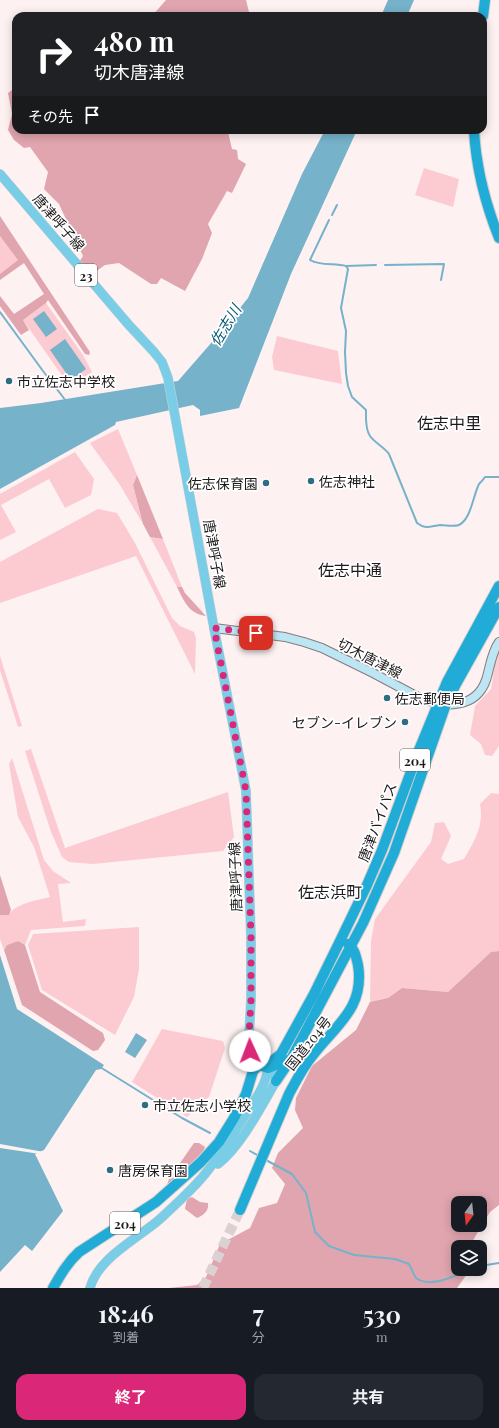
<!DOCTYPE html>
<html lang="ja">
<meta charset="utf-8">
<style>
body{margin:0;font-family:"Playfair Display","Noto Sans JP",serif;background:#242831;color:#f1f3f6;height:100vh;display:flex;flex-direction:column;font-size:15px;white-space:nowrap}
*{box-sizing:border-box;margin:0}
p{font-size:13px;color:#9ea1a6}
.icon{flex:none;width:22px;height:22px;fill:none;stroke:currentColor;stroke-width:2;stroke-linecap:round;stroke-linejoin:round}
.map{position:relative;height:1288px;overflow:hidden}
.sheet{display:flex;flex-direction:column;background:#171b24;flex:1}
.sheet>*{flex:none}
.guide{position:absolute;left:12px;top:12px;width:475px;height:122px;border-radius:12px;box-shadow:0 2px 10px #0003;background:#202124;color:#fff;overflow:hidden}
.needle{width:26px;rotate:195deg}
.fabs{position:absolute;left:451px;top:1196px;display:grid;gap:8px}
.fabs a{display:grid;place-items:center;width:36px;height:36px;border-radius:8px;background:#171b24;box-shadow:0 2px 10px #0003;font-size:20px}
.pin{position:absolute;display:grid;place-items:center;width:34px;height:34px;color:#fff;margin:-17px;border-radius:8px;box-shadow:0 2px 6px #0006}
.me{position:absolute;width:44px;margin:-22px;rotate:358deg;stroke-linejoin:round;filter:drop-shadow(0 0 3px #0008)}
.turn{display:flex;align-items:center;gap:14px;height:84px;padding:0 16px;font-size:18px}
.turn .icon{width:52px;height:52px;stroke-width:2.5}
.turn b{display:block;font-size:28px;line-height:34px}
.then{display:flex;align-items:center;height:38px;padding:0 16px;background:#0003;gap:8px;font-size:15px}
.eta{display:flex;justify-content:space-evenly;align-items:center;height:68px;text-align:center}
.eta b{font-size:24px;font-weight:700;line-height:28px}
.action{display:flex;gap:8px;margin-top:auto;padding:8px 16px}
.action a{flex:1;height:46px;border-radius:12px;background:#db2777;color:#fff;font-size:16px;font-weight:700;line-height:46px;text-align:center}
.action a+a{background:#242831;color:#f1f3f6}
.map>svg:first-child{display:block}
.green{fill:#fccbd2}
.forest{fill:#e0a5ae;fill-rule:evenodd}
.water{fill:#76b2ca}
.pier{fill:#fdf1f2}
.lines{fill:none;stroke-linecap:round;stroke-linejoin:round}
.stream{stroke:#76b2ca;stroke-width:2}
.highway-tunnel{stroke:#dcd1d2;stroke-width:10;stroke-dasharray:10 5;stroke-linecap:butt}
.secondary-casing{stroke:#877c7d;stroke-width:10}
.primary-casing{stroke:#d2d1d1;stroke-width:10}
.highway-casing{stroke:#d2d1d1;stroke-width:12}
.secondary{stroke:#bce6f3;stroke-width:8}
.primary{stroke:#79cde6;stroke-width:9}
.highway{stroke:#20acd6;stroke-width:10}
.route{stroke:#db2777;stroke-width:7;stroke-dasharray:0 12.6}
.poi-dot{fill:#306d83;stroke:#fff;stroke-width:1.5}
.labels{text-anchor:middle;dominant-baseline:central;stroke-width:3.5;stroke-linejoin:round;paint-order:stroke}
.shield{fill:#fff;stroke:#625e5f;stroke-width:1}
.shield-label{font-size:13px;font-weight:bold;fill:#1e191a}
.street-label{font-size:14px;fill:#1e191a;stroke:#fff}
.poi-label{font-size:14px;fill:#1e191a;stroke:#fff;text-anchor:start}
.water-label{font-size:15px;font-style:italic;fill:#075b73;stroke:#fff}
.quarter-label{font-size:16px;fill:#1e191a;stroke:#fff}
</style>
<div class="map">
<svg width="499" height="1288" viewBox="0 0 499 1288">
<rect width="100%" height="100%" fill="#fdf1f2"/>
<!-- green -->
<path class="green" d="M424,168L459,179L453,207L415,195Z
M0,236L19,260L0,274Z
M46,303L83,355L92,372L70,387L23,320Z
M277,336L338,351L342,384L274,370L272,357Z
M118,429L137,475L133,485L143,524L120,485L90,443Z
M75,452L94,479L91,495L65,508L49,479L1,505L16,532L0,540V494Z
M98,509L117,513L135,543L172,618L180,626L194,632L196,638L195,674L136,556L0,603V562Z
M150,537L163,539L182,587H177Z
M499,652V746L492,756L485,755L481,744L470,735L475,706L491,689L496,657Z
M0,656L22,726L18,727L0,670Z
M31,749L65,848L228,792L234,837L223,851L93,864L69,862L62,857L51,832L25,751Z
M12,758L44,860L53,871L71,883L58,884L63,922L86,919L85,926L31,930L25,945L18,941L7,945L4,950L0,939V915H9C14,904 38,900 50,897L34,847L18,817L9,764Z
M491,793L499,794V951L491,952L448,992L402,988L388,998L370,1002L371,941L375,919L431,842L435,823L444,822L451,836L441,859L448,864L464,859C475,840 484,826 480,804Z
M139,927V969L134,997L115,1035L42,990L28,945L33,934Z
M162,1029L223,1041L225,1048L209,1097L187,1117L132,1082Z"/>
<!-- forest -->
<path class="forest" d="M166,0H246L250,16H152Z
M16,87V130H231L228,132L232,149L237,150L238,159L246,164L232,193L227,191L208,224L212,233L202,259L185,291L161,278L157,284H151L119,263L105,265L91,275L79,262L83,256L59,204L44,189L48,172L30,147L24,148L14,140L8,130L12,114L8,93Z
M0,216L90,352L89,355L85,354L48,300L46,303L23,320L29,330L21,335L0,306V296L14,314L44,294L24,263L0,280V274L18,260L0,236Z
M137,475L163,539L150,537L143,524L133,485Z
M177,587H182L185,593L206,616C189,614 184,601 177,587Z
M0,875L11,910L9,915H0Z
M18,941L25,945L40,992L103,1033L105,1040L98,1050L93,1051L22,1005L4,950L7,945Z
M499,951V1205L490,1212L469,1247H458V1269H470V1270L457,1288H169L197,1285L206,1277L220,1244L250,1228L259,1208L277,1203L285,1184L272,1168L278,1153L303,1128L295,1110L296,1098L312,1066L356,1030L370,1002L388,998L402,988L448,992L491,952ZM458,1203H480V1225H458Z
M194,1143H199L205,1147L203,1152L170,1186L167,1185L169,1179Z
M192,1197L200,1202L208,1203C209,1211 204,1215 197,1218L185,1209L187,1199Z"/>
<!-- water -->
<path class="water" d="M388,0H414L407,16H381Z
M325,130H357L291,274L239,408L200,416V410L193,405L116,422L115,425L0,489V408L41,403L178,381L219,334L248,298L302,174Z
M44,311L57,329L46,337L33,319Z
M65,339L86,369L71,380L50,350Z
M0,955L17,1009L104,1065L101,1069L96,1070L44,1150L35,1154L63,1211L32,1251L25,1245L0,1272Z
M136,1033L147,1040L135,1058L125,1052Z"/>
<!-- pier -->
<path class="pier" d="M0,1144L44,1152L40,1154L0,1148Z"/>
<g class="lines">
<!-- stream -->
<path class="stream" d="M332,215L337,205
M329,220L310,260C320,266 335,263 346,266L348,269L341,308L346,331L345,352L346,373L348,386L352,397L366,410C366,418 365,429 370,436C375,443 384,447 389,454L417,523C426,530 431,526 440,525C446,525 453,527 459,525C471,519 473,496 479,484C481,482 483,480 485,477H499
M385,265L444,264L441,280
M346,266L376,265
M0,312L43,371L66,401
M100,1067L182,1118L210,1133
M250,1151L259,1156
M264,1159L292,1174L306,1193L315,1232L329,1246L354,1255L395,1259L409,1264C412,1269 413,1274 416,1278C430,1288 454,1277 468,1269
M480,1266L499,1263"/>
<!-- highway-tunnel -->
<path class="highway-tunnel" d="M203,1288L240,1210"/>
<!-- secondary casing -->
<g class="secondary-casing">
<path id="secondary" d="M214,628L285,637L304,642L322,648L373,673L420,698C444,708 476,709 486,680C490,668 491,653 499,642"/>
</g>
<!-- primary casing -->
<g class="primary-casing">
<path id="primary" d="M0,174L128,324L154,352L162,362L168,378L214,628L246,791L251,937V1000L249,1036L250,1051L257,1062
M218,1164C241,1146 261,1107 276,1081L271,1062
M90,1288C98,1258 137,1239 160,1219C175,1205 192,1190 205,1174C220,1155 233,1135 246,1114C255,1100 266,1085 268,1068"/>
</g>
<!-- highway casing -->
<g class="highway-casing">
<path id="highway" d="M483,16L485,0
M474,130C476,167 485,203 499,238
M265,1060L271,1062L281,1054L314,994L341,939L367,885L382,850L419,750L447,682L499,586
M253,1071L255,1052
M276,1081L291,1059
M240,1210L289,1094C296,1081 303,1067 313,1055C336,1025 365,1008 358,965C356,957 355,949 348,944
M53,1288C61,1274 68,1262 79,1252L156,1202L201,1162L219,1142L234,1118L246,1094L253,1071L259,1065L268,1068L291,1059L363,923L394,853L446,704L456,684L499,607"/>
</g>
<!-- secondary -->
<use href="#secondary" class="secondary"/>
<!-- primary -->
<use href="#primary" class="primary"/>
<!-- highway -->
<use href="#highway" class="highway"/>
</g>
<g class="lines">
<!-- route -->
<path class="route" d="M250,1051L249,1036L251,1000V936L246,791L214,628L256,633"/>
</g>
<!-- markers -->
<g class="poi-dot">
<circle cx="9" cy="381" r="4"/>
<circle cx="311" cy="481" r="4"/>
<circle cx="266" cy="483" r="4"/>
<circle cx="387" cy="698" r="4"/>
<circle cx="405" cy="722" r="4"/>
<circle cx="145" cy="1105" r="4"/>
<circle cx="110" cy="1170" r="4"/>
</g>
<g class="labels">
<!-- shield labels -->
<g class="shield">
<rect x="75" y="264" width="22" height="22" rx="3"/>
<rect x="400" y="749" width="30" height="22" rx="3"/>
<rect x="110" y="1212" width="30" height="22" rx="3"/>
</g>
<g class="shield-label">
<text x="86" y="275">23</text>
<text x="415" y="760">204</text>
<text x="125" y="1223">204</text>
</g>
<!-- street labels -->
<g class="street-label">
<text transform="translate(59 222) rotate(49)">唐津呼子線</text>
<text transform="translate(215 554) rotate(80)">唐津呼子線</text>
<text transform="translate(370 658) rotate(27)">切木唐津線</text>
<text transform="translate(377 822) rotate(-69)">唐津バイパス</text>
<text transform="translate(235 877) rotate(-92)">唐津呼子線</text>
<text transform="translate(308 1043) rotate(-52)">国道204号</text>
</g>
<!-- poi labels -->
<g class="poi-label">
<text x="17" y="381">市立佐志中学校</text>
<text x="319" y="481">佐志神社</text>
<text x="258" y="483" text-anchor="end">佐志保育園</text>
<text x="395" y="698">佐志郵便局</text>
<text x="397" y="722" text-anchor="end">セブン-イレブン</text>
<text x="153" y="1105">市立佐志小学校</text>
<text x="118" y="1170">唐房保育園</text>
</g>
<!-- water labels -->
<g class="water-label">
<text transform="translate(225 325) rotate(-59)">佐志川</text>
</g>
<!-- quarter labels -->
<g class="quarter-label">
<text x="449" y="422">佐志中里</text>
<text x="350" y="569">佐志中通</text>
<text x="330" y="891">佐志浜町</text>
</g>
</g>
</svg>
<div class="fabs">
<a><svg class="needle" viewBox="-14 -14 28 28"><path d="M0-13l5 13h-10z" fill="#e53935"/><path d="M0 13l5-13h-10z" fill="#9ea1a6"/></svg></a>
<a><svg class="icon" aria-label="layers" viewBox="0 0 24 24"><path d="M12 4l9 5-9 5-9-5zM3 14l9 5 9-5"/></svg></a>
</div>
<div class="pin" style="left:256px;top:633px;background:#d93025"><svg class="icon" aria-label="arrive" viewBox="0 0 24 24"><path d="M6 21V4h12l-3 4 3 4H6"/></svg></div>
<svg class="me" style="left:250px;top:1051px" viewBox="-20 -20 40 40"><circle r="19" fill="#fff"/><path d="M0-13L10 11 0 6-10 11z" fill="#db2777"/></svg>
<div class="guide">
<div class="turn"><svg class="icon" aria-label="right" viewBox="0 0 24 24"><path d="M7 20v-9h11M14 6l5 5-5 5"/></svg><div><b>480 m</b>切木唐津線</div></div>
<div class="then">その先<svg class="icon" aria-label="arrive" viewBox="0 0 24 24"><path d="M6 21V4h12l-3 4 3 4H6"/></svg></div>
</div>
</div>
<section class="sheet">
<div class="eta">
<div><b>18:46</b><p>到着</p></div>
<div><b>7</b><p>分</p></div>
<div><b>530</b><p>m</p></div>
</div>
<div class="action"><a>終了</a><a>共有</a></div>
</section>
